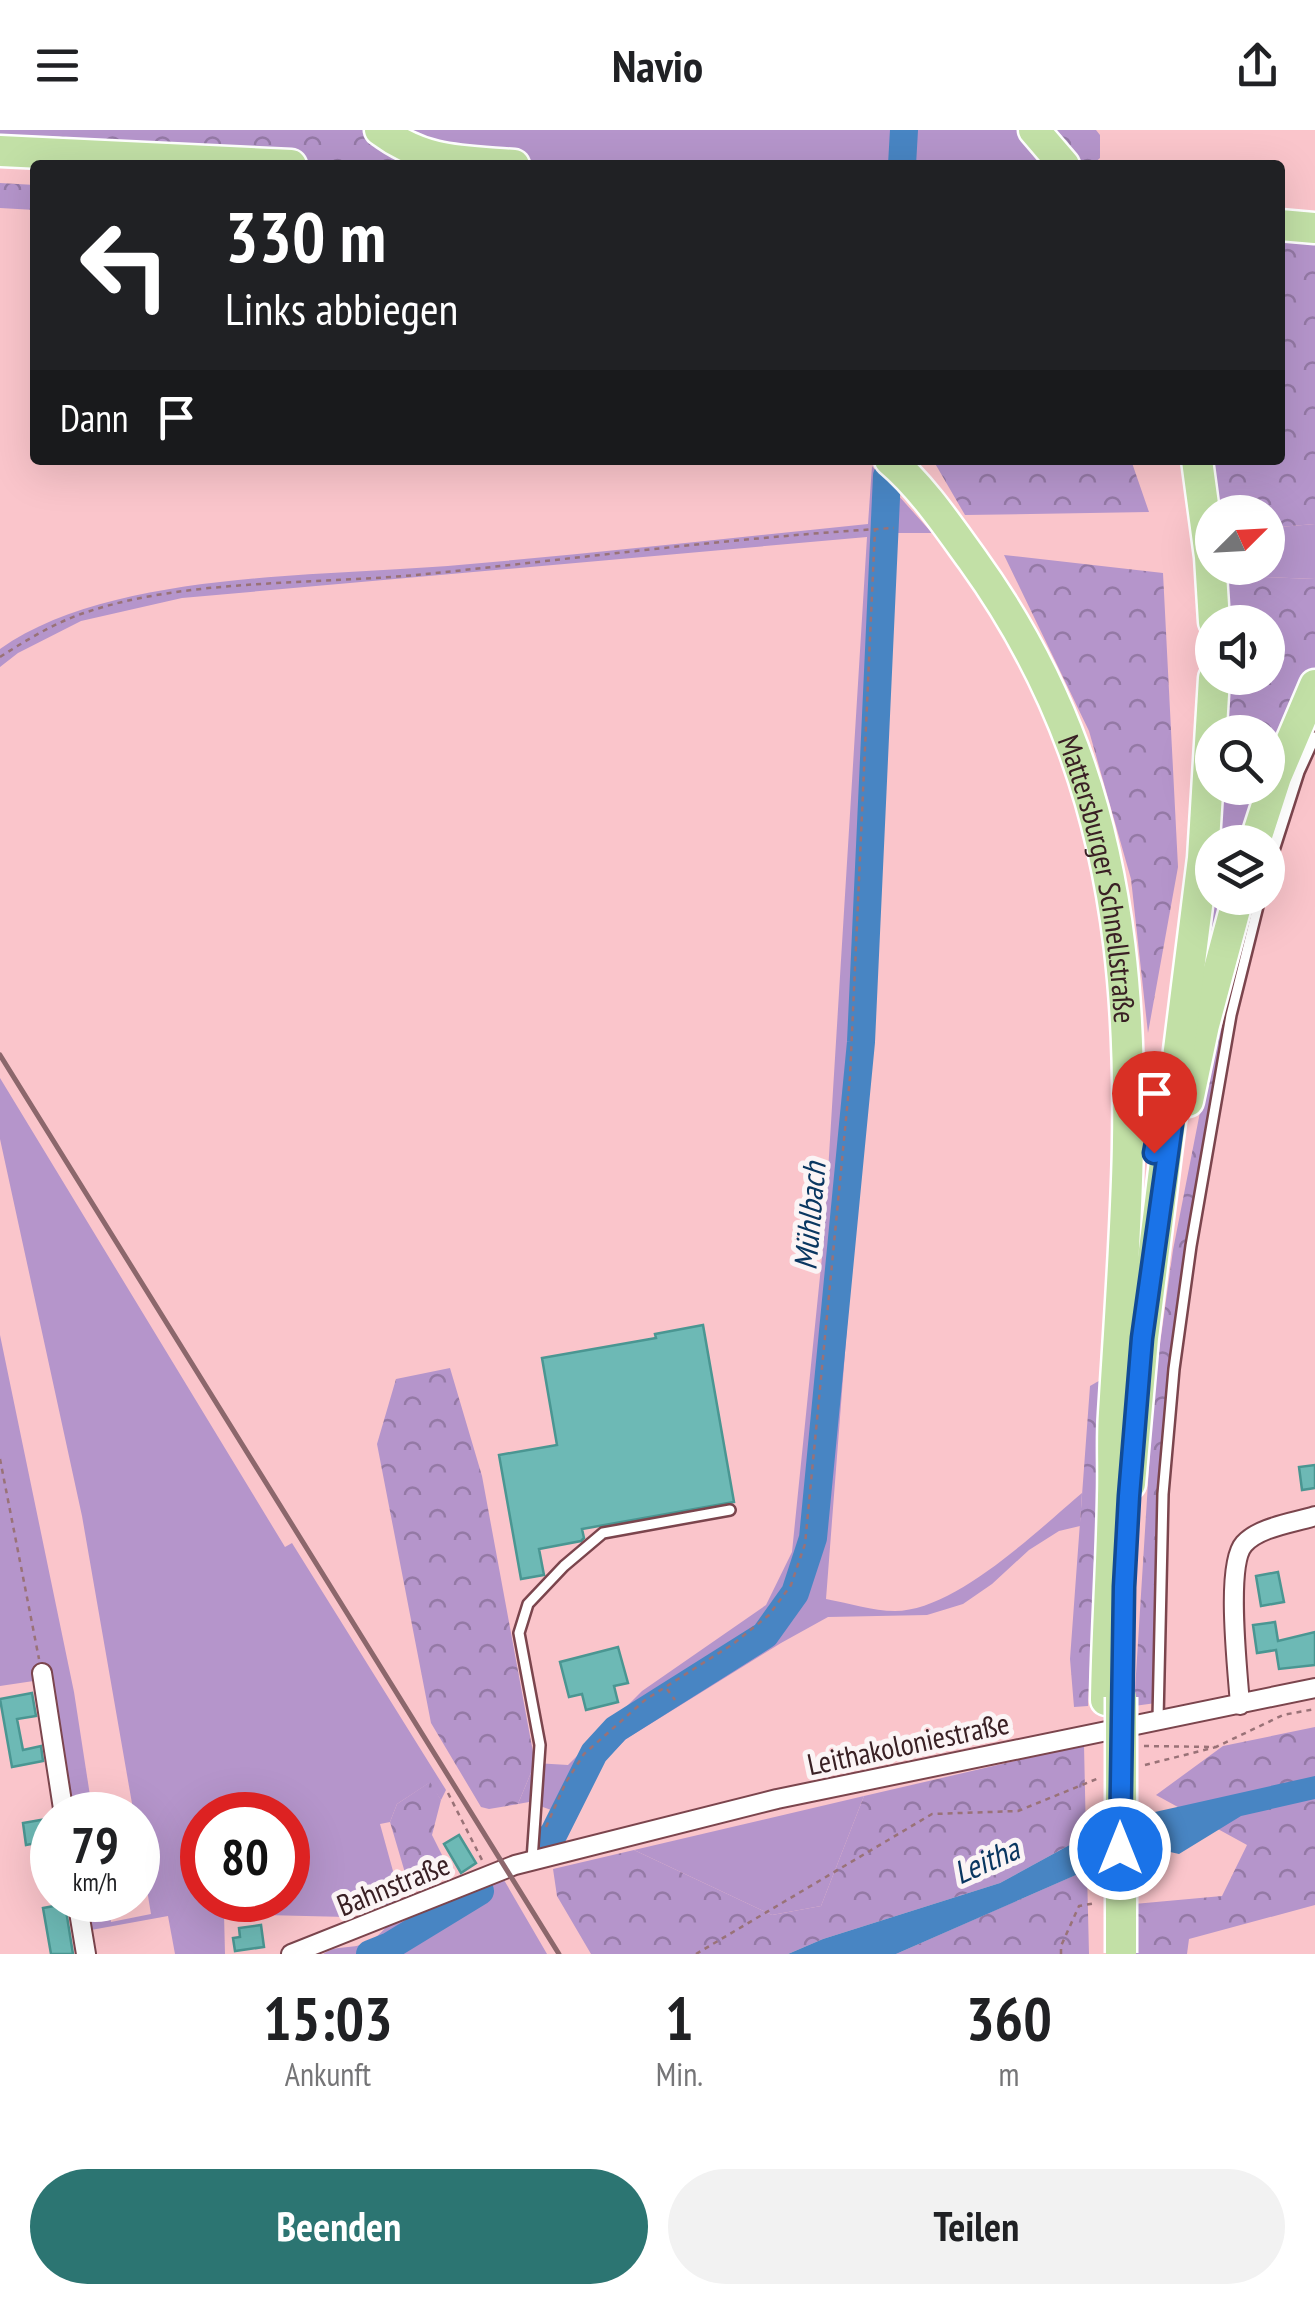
<!DOCTYPE html>
<html lang="de">
<meta charset="utf-8">
<style>
body{margin:0;font-family:"PT Sans Narrow",sans-serif;background:#f2f2f2;color:#202124;height:100vh;display:flex;flex-direction:column;font-size:38px;white-space:nowrap}
*{box-sizing:border-box;margin:0}
p{font-size:32px;color:#757577}
.icon{flex:none;width:55px;height:55px;fill:none;stroke:currentColor;stroke-width:2;stroke-linecap:round;stroke-linejoin:round}
.map{position:relative;height:1824px;overflow:hidden}
.drawer{display:flex;flex-direction:column;background:#fff;flex:1}
.drawer>*{flex:none}
.banner{position:absolute;left:30px;top:30px;width:1255px;height:305px;border-radius:10px;box-shadow:0 10px 40px #0002;background:#202124;color:#fff;overflow:hidden}
.needle{width:65px;rotate:66deg}
.fabs{position:absolute;left:1195px;top:365px;display:grid;gap:20px}
.fabs a{display:grid;place-items:center;width:90px;height:90px;border-radius:50%;background:#fff;box-shadow:0 10px 40px #0002;font-size:50px}
.speed{position:absolute;left:30px;top:1662px;display:flex;gap:20px;font-size:50px;font-weight:700;text-align:center}
.speed>*{display:grid;place-content:center;width:130px;height:130px;border-radius:50%;background:#fff;box-shadow:0 10px 40px #0002;line-height:1}
.speed small{font-size:25px;font-weight:400}
.speed .limit{border:15px solid #d22;background:#fff;color:#111}
.pin{position:absolute;display:grid;place-items:center;width:85px;height:85px;color:#fff;margin:-102px -42px;border-radius:50% 50% 50% 0;rotate:-45deg;box-shadow:0 0 10px #0007}
.pin .icon{rotate:45deg}
.me{position:absolute;width:110px;margin:-55px;rotate:0deg;stroke-linejoin:round;filter:drop-shadow(0 0 8px #0008)}
.turn{display:flex;align-items:center;gap:35px;height:210px;padding:0 30px;font-size:45px}
.turn .icon{width:130px;height:130px;stroke-width:2.5}
.turn b{display:block;font-size:70px;line-height:85px}
.then{display:flex;align-items:center;height:95px;padding:0 30px;background:#0003;gap:20px;font-size:38px}
.eta{display:flex;justify-content:space-evenly;align-items:center;height:170px;text-align:center}
.eta b{font-size:60px;font-weight:700;line-height:70px}
.action{display:flex;gap:20px;margin-top:auto;padding:20px 30px}
.action a{flex:1;height:115px;border-radius:60px;background:#2c7572;color:#fff;font-size:40px;font-weight:700;line-height:115px;text-align:center}
.action a+a{background:#f2f2f2;color:#202124}
header{display:flex;justify-content:space-between;align-items:center;height:130px;padding:0 30px;background:#fff;font-size:45px;font-weight:700}
.map>svg:first-child{display:block}
.grass{fill:#b595cb;fill-rule:evenodd}
.forest{fill:url(#forest-crowns);fill-rule:evenodd}
.water{fill:#4885c3}
.lines{fill:none;stroke-linecap:round;stroke-linejoin:round}
.river{stroke:#4885c3;stroke-width:28}
.building{fill:#6db9b5;stroke:#4a9692;stroke-width:2.5}
.service-casing{stroke:#7b454d;stroke-width:14}
.minor-casing{stroke:#7b454d;stroke-width:22}
.trunk-casing{stroke:#fff;stroke-width:35}
.path{stroke:#997277;stroke-width:2.5;stroke-dasharray:5 5;stroke-linecap:butt}
.service{stroke:#fff;stroke-width:9}
.minor{stroke:#fff;stroke-width:18}
.trunk{stroke:#c2e0a6;stroke-width:30}
.rail{stroke:#8c676c;stroke-width:5}
.trunk-bridge-casing{stroke:#fff;stroke-width:35;stroke-linecap:butt}
.trunk-bridge{stroke:#c2e0a6;stroke-width:30}
.route-casing{stroke:#114b97;stroke-width:25}
.route{stroke:#1a73e8;stroke-width:18}
.labels{text-anchor:middle;dominant-baseline:central;stroke-width:10;stroke-linejoin:round;paint-order:stroke}
.street-label{font-size:30px;fill:#392024;stroke:#fbf4f5}
.water-label{font-size:32px;font-style:italic;fill:#093660;stroke:#fbf4f5}
</style>
<header><svg class="icon" aria-label="menu" viewBox="0 0 24 24"><path d="M4 6h16M4 12h16M4 18h16"/></svg>Navio<svg class="icon" aria-label="share" viewBox="0 0 24 24"><path d="M12 15V3M7 8l5-5 5 5M5 13v7h14v-7"/></svg></header>
<div class="map">
<svg width="1315" height="1824" viewBox="0 0 1315 1824">
<defs>
<pattern id="forest-crowns" width="20" height="18" patternUnits="userSpaceOnUse" patternTransform="scale(2.5)"><rect width="20" height="18" fill="#b595cb"/><path d="M2 6a3 3 0 1 1 6 0M12 15a3 3 0 1 1 6 0" fill="none" stroke="#9479a5"/></pattern>
</defs>
<rect width="100%" height="100%" fill="#fac5cb"/>
<!-- grass -->
<path class="grass" d="M380,0H1034L1045,35H514Z
M872,336L932,403H896L861,1015L826,1469C848,1473 873,1481 895,1481C955,1481 1037,1401 1082,1363L1080,1396L1059,1401L1029,1420L992,1454L963,1474L927,1485L828,1487L781,1513L626,1609L604,1631L576,1689L529,1672L518,1674L535,1633L568,1635L642,1561L766,1475L792,1422L824,1107L867,407L182,468L81,491L18,523L0,537V519C112,440 324,447 459,435C596,423 732,408 868,394Z
M1315,394V449L1264,447L1262,438H1268V398Z
M0,948L285,1417L292,1413L446,1660L441,1670L429,1653L397,1674L390,1692L380,1694L401,1770L347,1787L224,1784L225,1824H175L168,1786L91,1800L86,1770H107L111,1792L151,1784L138,1706V1685H134L82,1386L0,1009ZM202,1685H288V1770H202Z
M0,1205L74,1562L93,1685H71L47,1549L0,1556Z
M864,1666L821,1776L772,1785L634,1720Z
M504,1750L547,1824H323C337,1815 346,1819 360,1815C376,1811 381,1801 392,1792C413,1777 478,1756 504,1750Z"/>
<!-- forest -->
<path class="forest" d="M0,0H380L427,26L405,35H291L0,21Z
M1054,0H1096L1100,5V28L1092,35H1084Z
M0,53L35,55V80L0,78Z
M1280,95L1315,98V394L1268,398V382H1212V438H1262L1264,447L1315,449V555L1255,712H1212V768H1238L1220,836L1191,829L1214,548H1268V492H1214L1197,330H1280ZM1212,602H1268V658H1212Z
M933,330H1131L1149,382L965,385Z
M1004,425L1163,443L1178,737L1148,903L1131,749L1089,601Z
M1226,884L1189,1095L1170,1233L1156,1573L1134,1576L1154,1257L1173,1120L1210,931Z
M450,1238L482,1346L535,1633L518,1674L489,1679L481,1677L431,1593L377,1314L396,1249Z
M1104,1248L1088,1576L1074,1577L1070,1529L1090,1256Z
M1315,1597V1775L1189,1809L1187,1824H1136L1134,1774L1222,1766L1247,1715L1156,1665L1223,1616Z
M1084,1615L1086,1706L1000,1753L823,1809L788,1824H591L557,1766L553,1739L634,1720L772,1785L821,1776L864,1666Z
M430,1652L441,1670L432,1705L452,1745L411,1763L390,1692L397,1674Z
M1087,1740L1089,1824H896Z"/>
<!-- water -->
<path class="water" d="M1315,1646V1669L1241,1686L1179,1724L1157,1719L1149,1713L896,1824H788L823,1809L1000,1753L1086,1706L1146,1684Z"/>
<g class="lines">
<!-- river -->
<path class="river" d="M902,35L904,0
M543,1717L554,1703L594,1623L616,1599L765,1505L795,1463L813,1408L861,912L887,346
M370,1824L390,1816L480,1761"/>
</g>
<!-- building -->
<path class="building" d="M703,1195L734,1372L582,1399L584,1408L581,1411L539,1419L544,1445L521,1449L499,1325L557,1315L542,1228L656,1208L655,1204Z
M1315,1335V1358L1302,1360L1299,1337Z
M1278,1442L1284,1472L1261,1476L1256,1446Z
M1275,1492L1278,1511L1315,1502V1535L1279,1539L1276,1520L1257,1523L1253,1495Z
M618,1517L628,1553L614,1556L618,1572L586,1580L582,1564L569,1567L560,1532Z
M32,1563L36,1586L17,1589L23,1620L41,1616L43,1631L12,1637L0,1569Z
M52,1688V1710L26,1715L23,1693Z
M459,1705L476,1733L461,1743L444,1714Z
M65,1774L73,1824H51L43,1778Z
M261,1795L264,1817L235,1821L233,1808L240,1807L239,1798Z"/>
<g class="lines">
<!-- service casing -->
<g class="service-casing">
<path id="service" d="M1268,739L1299,642L1315,607
M1158,1589L1163,1364L1174,1239L1191,1116L1231,885L1260,768
M532,1730L540,1615L519,1503L528,1474L564,1436L603,1403L730,1380"/>
</g>
<!-- minor casing -->
<g class="minor-casing">
<path id="minor" d="M42,1543L64,1685
M1240,1575C1238,1543 1225,1435 1244,1414C1259,1397 1293,1393 1315,1386
M77,1770L86,1824
M291,1824L515,1735L777,1669L1315,1558"/>
</g>
<!-- trunk casing -->
<g class="trunk-casing">
<g id="trunk">
<path d="M380,0C424,33 462,31 514,35"/>
<path d="M1034,0L1064,35"/>
<path d="M0,21L291,35"/>
<path d="M1280,95L1315,98"/>
<path id="s1" d="M890,330C922,357 948,396 972,429C1164,695 1133,975 1114,1283C1112,1311 1114,1338 1113,1366C1112,1434 1107,1502 1106,1570"/>
<path d="M1197,330L1210,427L1214,492"/>
<path d="M1255,712L1276,647L1315,555"/>
<path d="M1188,971L1204,895L1238,768"/>
<path d="M1130,1354L1143,1208L1203,728L1214,548"/>
</g>
</g>
<!-- path -->
<path class="path" d="M0,527C28,509 56,492 87,482C188,448 319,455 426,444C582,428 738,407 894,398
M0,1329L39,1529
M667,1559L675,1570
M1144,1616L1216,1617L1283,1585L1315,1579
M1145,1635L1216,1617
M448,1663L482,1730
M546,1697L566,1652L584,1624L645,1570L733,1514L769,1485L791,1455L805,1414L850,947L875,399
M696,1824L932,1684L1018,1681L1099,1648
M1061,1824V1816L1079,1776L1096,1773"/>
<!-- service -->
<use href="#service" class="service"/>
<!-- minor -->
<use href="#minor" class="minor"/>
<!-- trunk -->
<use href="#trunk" class="trunk"/>
<!-- rail -->
<path class="rail" d="M0,925L559,1824"/>
<!-- trunk-bridge casing -->
<g class="trunk-bridge-casing">
<path id="trunk-bridge" d="M1121,1567V1823"/>
</g>
<!-- trunk-bridge -->
<use href="#trunk-bridge" class="trunk-bridge"/>
</g>
<g class="lines">
<!-- route casing -->
<g class="route-casing">
<path id="route" d="M1120,1719L1124,1457L1129,1366L1142,1208L1173,987V950L1161,986L1154,1023"/>
</g>
<!-- route -->
<use href="#route" class="route"/>
</g>
<g class="labels">
<!-- street labels -->
<g class="street-label">
<text stroke="none"><textPath href="#s1" startOffset="478">Mattersburger Schnellstraße</textPath></text>
<text transform="translate(908 1613) rotate(-12)">Leithakoloniestraße</text>
<text transform="translate(393 1754) rotate(-22)">Bahnstraße</text>
</g>
<!-- water labels -->
<g class="water-label">
<text transform="translate(809 1086) rotate(-85)">Mühlbach</text>
<text transform="translate(986 1730) rotate(-24)">Leitha</text>
</g>
</g>
</svg>
<div class="fabs">
<a><svg class="needle" viewBox="-14 -14 28 28"><path d="M0-13l5 13h-10z" fill="#e53935"/><path d="M0 13l5-13h-10z" fill="#757577"/></svg></a>
<a><svg class="icon" aria-label="sound" viewBox="0 0 24 24"><path d="M4 9h4l5-4v14l-5-4H4zM17 9q2 3 0 6"/></svg></a>
<a><svg class="icon" aria-label="search" viewBox="0 0 24 24"><circle cx="10" cy="10" r="6"/><path d="M15 15l6 6"/></svg></a>
<a><svg class="icon" aria-label="layers" viewBox="0 0 24 24"><path d="M12 4l9 5-9 5-9-5zM3 14l9 5 9-5"/></svg></a>
</div>
<div class="speed"><div>79<small>km/h</small></div><div class="limit">80</div></div>
<div class="pin" style="left:1154px;top:1023px;background:#d93025"><svg class="icon" aria-label="arrive" viewBox="0 0 24 24"><path d="M6 21V4h12l-3 4 3 4H6"/></svg></div>
<svg class="me" style="left:1120px;top:1719px" viewBox="-20 -20 40 40"><circle r="17" fill="#1a73e8" stroke="#fff" stroke-width="3"/><path d="M0-11L8 9 0 5-8 9z" fill="#fff"/></svg>
<div class="banner">
<div class="turn"><svg class="icon" aria-label="left" viewBox="0 0 24 24"><path d="M17 20v-9H6M10 6l-5 5 5 5"/></svg><div><b>330 m</b>Links abbiegen</div></div>
<div class="then">Dann<svg class="icon" aria-label="arrive" viewBox="0 0 24 24"><path d="M6 21V4h12l-3 4 3 4H6"/></svg></div>
</div>
</div>
<section class="drawer">
<div class="eta">
<div><b>15:03</b><p>Ankunft</p></div>
<div><b>1</b><p>Min.</p></div>
<div><b>360</b><p>m</p></div>
</div>
<div class="action"><a>Beenden</a><a>Teilen</a></div>
</section>
